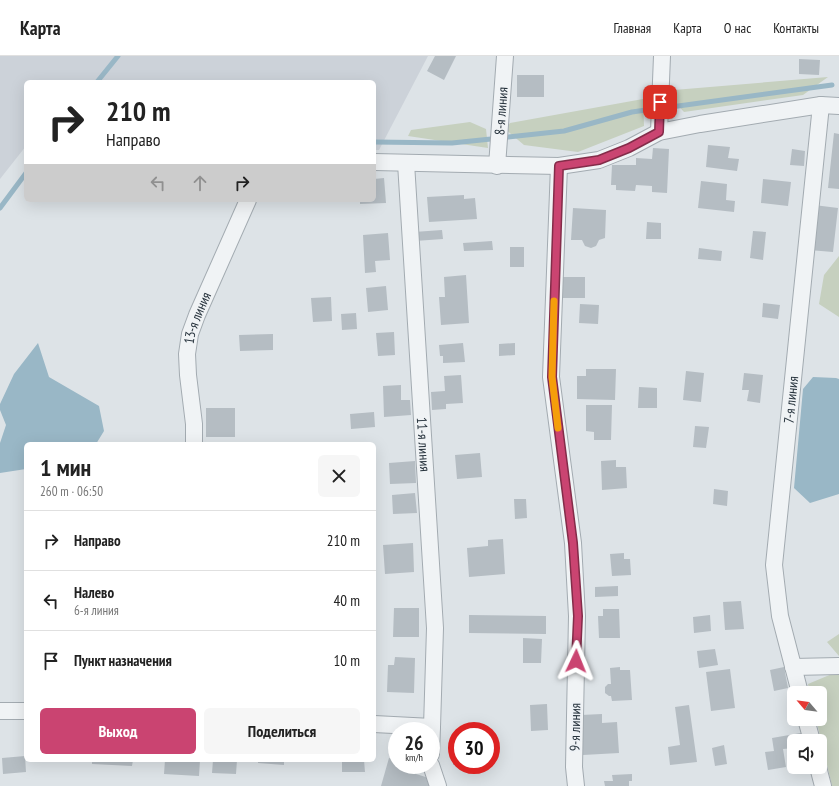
<!DOCTYPE html>
<html lang="ru">
<meta charset="utf-8">
<style>
body{margin:0;font-family:"PT Sans Narrow",sans-serif;background:#f6f6f6;color:#222;height:100vh;display:flex;flex-direction:column;font-size:15px;white-space:nowrap}
*{box-sizing:border-box;margin:0}
p{font-size:13px;color:#767676}
.icon{flex:none;width:22px;height:22px;fill:none;stroke:currentColor;stroke-width:2;stroke-linecap:round;stroke-linejoin:round}
.map{position:relative;flex:1;overflow:hidden}
.panel{position:absolute;left:24px;top:386px;width:352px;height:320px;display:flex;flex-direction:column;background:#fff;border-radius:6px;box-shadow:0 4px 16px #0002}
.panel>*{flex:none}
.banner{position:absolute;left:24px;top:24px;width:352px;height:122px;border-radius:6px;box-shadow:0 4px 16px #0002;background:#fff;color:#222;overflow:hidden}
.needle{width:26px;rotate:299deg}
.fabs{position:absolute;left:787px;top:630px;display:grid;gap:8px}
.fabs a{display:grid;place-items:center;width:40px;height:40px;border-radius:6px;background:#fff;box-shadow:0 4px 16px #0002;font-size:20px}
.speed{position:absolute;left:388px;top:666px;display:flex;gap:8px;font-size:20px;font-weight:700;text-align:center}
.speed>*{display:grid;place-content:center;width:52px;height:52px;border-radius:50%;background:#fff;box-shadow:0 4px 16px #0002;line-height:1}
.speed small{font-size:10px;font-weight:400}
.speed .limit{border:6px solid #d22;background:#fff;color:#111}
.pin{position:absolute;display:grid;place-items:center;width:34px;height:34px;color:#fff;margin:-17px;border-radius:8px;box-shadow:0 2px 6px #0006}
.me{position:absolute;width:44px;margin:-22px;rotate:2deg;stroke-linejoin:round;filter:drop-shadow(0 0 3px #0008)}
.turn{display:flex;align-items:center;gap:14px;height:84px;padding:0 16px;font-size:18px}
.turn .icon{width:52px;height:52px;stroke-width:2.5}
.turn b{display:block;font-size:28px;line-height:34px}
.lanes{display:flex;align-items:center;height:38px;padding:0 16px;background:#0003;justify-content:center;gap:20px;direction:ltr}
.lanes .off{opacity:.35}
.round{display:grid;place-items:center;flex:none;width:42px;height:42px;border-radius:6px;background:#f6f6f6}
.summary{display:flex;align-items:center;justify-content:space-between;height:68px;padding:0 16px}
h1{font-size:24px;font-weight:800;line-height:30px}
.cta{display:flex;gap:8px;margin-top:auto;padding:8px 16px}
.cta a{flex:1;height:46px;border-radius:6px;background:#ca4471;color:#fff;font-size:16px;font-weight:800;line-height:46px;text-align:center}
.cta a+a{background:#f6f6f6;color:#222}
ul{padding:0;list-style:none}
li{display:flex;align-items:center;gap:12px;height:60px;padding:0 16px;border-top:1px solid #e0e0e0}
li div{flex:1}
li b{display:block;font-size:15px}
li em{font-style:normal}
header{display:flex;align-items:center;gap:24px;box-sizing:border-box;height:56px;padding:0 20px;background:#fff;border-bottom:1px solid #e0e0e0}
header strong{font-size:19px}
nav{display:flex;gap:22px;margin-inline-start:auto;font-size:14px}
.map>svg:first-child{display:block}
.built{fill:#ccd2d9}
.green{fill:#c6d0bf}
.water{fill:#99b7c6}
.lines{fill:none;stroke-linecap:round;stroke-linejoin:round}
.stream{stroke:#99b7c6;stroke-width:5}
.building{fill:#b5bdc3}
.minor-casing{stroke:#a3abb1;stroke-width:18}
.minor{stroke:#f0f3f5;stroke-width:16}
.route-casing{stroke:#832c49;stroke-width:10}
.route{stroke:#ca4471;stroke-width:7}
.slow{stroke:#f59e0b;stroke-width:7}
.labels{text-anchor:middle;dominant-baseline:central;stroke-width:3.5;stroke-linejoin:round;paint-order:stroke}
.street-label{font-size:14px;fill:#27333d;stroke:#edf1f5}
</style>
<header>
<strong>Карта</strong>
<nav><a>Главная</a><a>Карта</a><a>О нас</a><a>Контакты</a></nav>
</header>
<div class="map">
<svg width="839" height="730" viewBox="0 0 839 730">
<rect width="100%" height="100%" fill="#dde3e7"/>
<!-- built -->
<path class="built" d="M0,0H428L379,94H374V26H26V90L0,123Z"/>
<!-- green -->
<path class="green" d="M828,21L803,39L684,56L672,43L674,34Z
M643,43L644,70L578,96L524,89L505,73L510,67Z
M470,66L486,73L488,92L408,80L411,74Z
M839,200V261L819,248L824,219Z
M839,578V600L827,586Z
M839,615V730H832L816,663H820V637H810L808,628Z"/>
<!-- water -->
<path class="water" d="M38,287L49,321L99,350L104,375L96,388H26V413L0,417V387L6,369L0,354V348L14,318Z
M813,321L836,322L839,323V438L810,447L794,432L803,333Z"/>
<g class="lines">
<!-- stream -->
<path class="stream" d="M97,26L118,0
M671,51L832,29
M508,81L564,75L632,56L646,54
M374,86L452,87L491,83
M0,152L26,117"/>
</g>
<!-- building -->
<path class="building" d="M435,0H456L444,24L427,15Z
M799,3L820,4L819,19L799,18Z
M517,19H544V41H517Z
M834,77L839,78V133L828,132Z
M708,89L730,91L728,102L739,103L737,115L706,111Z
M653,92L669,93L667,137L652,136V130L636,129L635,135L616,134V129H611L612,109H636V102L652,103Z
M792,93L805,95L804,110L790,109Z
M384,122L386,147L360,148V144H374V123Z
M763,123L791,126L788,150L761,147Z
M701,125L727,128L726,144L735,145L734,156L698,152Z
M464,139V143L475,142L477,163L429,166L427,141Z
M814,149L838,152L833,196L809,194Z
M573,152L606,154L605,182L599,184L596,190L591,192L585,190L582,184H571Z
M647,166L661,167V183H646Z
M442,174L443,183L415,185L414,176Z
M753,175L766,176L763,204L750,202Z
M388,177L390,204L375,205L376,216L365,217L363,179Z
M492,185L493,194L464,195L463,187Z
M510,191H524V211H510Z
M699,192L722,195L721,205L698,203Z
M466,219L469,267L441,269L439,241H445L444,221Z
M562,221H585V242H561Z
M386,230L388,254L368,256L366,232Z
M331,241L332,265L313,266L311,242Z
M763,247L780,249L778,263L762,261Z
M580,248L599,249L598,268L579,267Z
M356,257L357,273L342,274L341,258Z
M394,276L395,299L378,300L376,277Z
M273,278V294L240,295L239,279Z
M463,287L465,306L443,307V300H440L439,289Z
M515,287V299L499,300V288Z
M586,313H616L615,344L577,343V320H586Z
M686,315L704,317L701,346L683,344Z
M744,317L763,319L760,347L747,345L749,334H742Z
M461,319L463,347L446,348V353L432,354L431,336L445,335L444,320Z
M401,329V344H410L411,359L384,361L383,330Z
M639,331L657,332V352H638Z
M586,349H612L611,384H594V376L586,375Z
M206,352H235V381H206Z
M374,356L375,371L351,373L350,358Z
M695,370L709,371L706,392L693,391Z
M480,397L482,421L457,423L455,399Z
M616,404V411H626L627,432L602,434L601,405Z
M415,405L416,427L390,428L389,407Z
M714,433L728,435L727,450L713,448Z
M415,437L417,457L393,458L392,439Z
M514,443H526L527,462L515,463Z
M503,483L505,518L469,521L467,492L488,490V484Z
M413,487L414,516L385,518L383,489Z
M624,497V503H630L631,519L612,520L610,498Z
M618,530V540L595,541V531Z
M741,545L744,573L725,574L723,546Z
M394,552H419V581H393Z
M603,553H619L620,582H599L598,560H603Z
M469,559L546,560V578L469,577Z
M710,559L711,575L694,577L693,561Z
M523,582L542,583L541,607H523Z
M715,593L718,609L699,612L697,595Z
M395,601L415,602L414,637L387,636L388,609H394Z
M620,611V614H630L632,644L612,645L611,640H609L605,637V631L608,628H611L610,612Z
M784,611L788,632L774,635L770,614Z
M730,613L735,652L711,655L706,616Z
M547,648L548,674L531,675L530,649Z
M689,649L697,706L670,709L668,691L680,689L675,651Z
M602,658V667L617,666L619,697L583,699L581,659Z
M801,677L802,685H794V692L783,693L786,711L768,714L765,696L774,695L772,682Z
M454,686H457V709H453Z
M724,689L727,708L715,710L712,692Z
M25,700L26,716L3,718L2,702Z
M389,702L397,704V709L418,710L416,718L432,723L430,730H381Z
M92,704H133L132,710L92,708Z
M165,704H200L199,720L164,718Z
M213,704H237L236,718L212,717Z
M258,704H284V709L258,707Z
M342,704H364L365,716H342Z
M632,718V725H629V730H605L604,725H613L612,719Z"/>
<g class="lines">
<!-- minor casing -->
<g class="minor-casing">
<g id="minor">
<path d="M659,76L662,0"/>
<path d="M374,106L559,110L599,104L629,92L659,76L700,68L821,49L839,50"/>
<path id="s1" d="M406,107L435,572L432,671"/>
<path id="s2" d="M497,110L505,0"/>
<path d="M559,110L551,321L573,487L577,560L574,711L576,730"/>
<path id="s3" d="M194,388V368L188,319L187,298L190,278L197,259L248,144"/>
<path d="M793,611L839,610"/>
<path id="s4" d="M800,637L780,560L774,509L821,49"/>
<path d="M0,655H26"/>
<path d="M806,663L812,685"/>
<path d="M374,668L432,671L431,698"/>
<path d="M431,709L438,730"/>
<path d="M818,711L823,730"/>
</g>
</g>
<!-- minor -->
<use href="#minor" class="minor"/>
</g>
<g class="lines">
<!-- route casing -->
<g class="route-casing">
<path id="route" d="M576,605L578,560L573,487L552,321L559,110L599,104L629,92L659,76L660,46"/>
</g>
<!-- route -->
<use href="#route" class="route"/>
<!-- slow -->
<path class="slow" d="M554,245L552,321L558,372"/>
</g>
<g class="labels">
<!-- street labels -->
<g class="street-label">
<text stroke="none"><textPath href="#s2" startOffset="55">8-я линия</textPath></text>
<text stroke="none"><textPath href="#s3" startOffset="128">13-я линия</textPath></text>
<text stroke="none"><textPath href="#s4" startOffset="297">7-я линия</textPath></text>
<text stroke="none"><textPath href="#s1" startOffset="282">11-я линия</textPath></text>
<text transform="translate(575 671) rotate(-89)">9-я линия</text>
</g>
</g>
</svg>
<div class="fabs">
<a><svg class="needle" viewBox="-14 -14 28 28"><path d="M0-13l5 13h-10z" fill="#e53935"/><path d="M0 13l5-13h-10z" fill="#767676"/></svg></a>
<a><svg class="icon" aria-label="sound" viewBox="0 0 24 24"><path d="M4 9h4l5-4v14l-5-4H4zM17 9q2 3 0 6"/></svg></a>
</div>
<div class="speed"><div>26<small>km/h</small></div><div class="limit">30</div></div>
<div class="pin" style="left:660px;top:46px;background:#d93025"><svg class="icon" aria-label="arrive" viewBox="0 0 24 24"><path d="M6 21V4h12l-3 4 3 4H6"/></svg></div>
<svg class="me" style="left:576px;top:605px" viewBox="-20 -20 40 40"><path d="M0-17L14 15 0 8-14 15z" fill="#ca4471" stroke="#fff" stroke-width="4"/></svg>
<div class="banner">
<div class="turn"><svg class="icon" aria-label="right" viewBox="0 0 24 24"><path d="M7 20v-9h11M14 6l5 5-5 5"/></svg><div><b>210 m</b>Направо</div></div>
<div class="lanes"><svg class="icon off" aria-label="left" viewBox="0 0 24 24"><path d="M17 20v-9H6M10 6l-5 5 5 5"/></svg><svg class="icon off" aria-label="ahead" viewBox="0 0 24 24"><path d="M12 20V5M6 11l6-6 6 6"/></svg><svg class="icon" aria-label="right" viewBox="0 0 24 24"><path d="M7 20v-9h11M14 6l5 5-5 5"/></svg></div>
</div>
<section class="panel">
<div class="summary"><div><h1>1 мин</h1><p>260 m · 06:50</p></div><a class="round"><svg class="icon" aria-label="close" viewBox="0 0 24 24"><path d="M6 6l12 12M18 6L6 18"/></svg></a></div>
<ul>
<li><svg class="icon" aria-label="right" viewBox="0 0 24 24"><path d="M7 20v-9h11M14 6l5 5-5 5"/></svg><div><b>Направо</b></div><em>210 m</em></li>
<li><svg class="icon" aria-label="left" viewBox="0 0 24 24"><path d="M17 20v-9H6M10 6l-5 5 5 5"/></svg><div><b>Налево</b><p>6-я линия</p></div><em>40 m</em></li>
<li><svg class="icon" aria-label="arrive" viewBox="0 0 24 24"><path d="M6 21V4h12l-3 4 3 4H6"/></svg><div><b>Пункт назначения</b></div><em>10 m</em></li>
</ul>
<div class="cta"><a>Выход</a><a>Поделиться</a></div>
</section>
</div>
